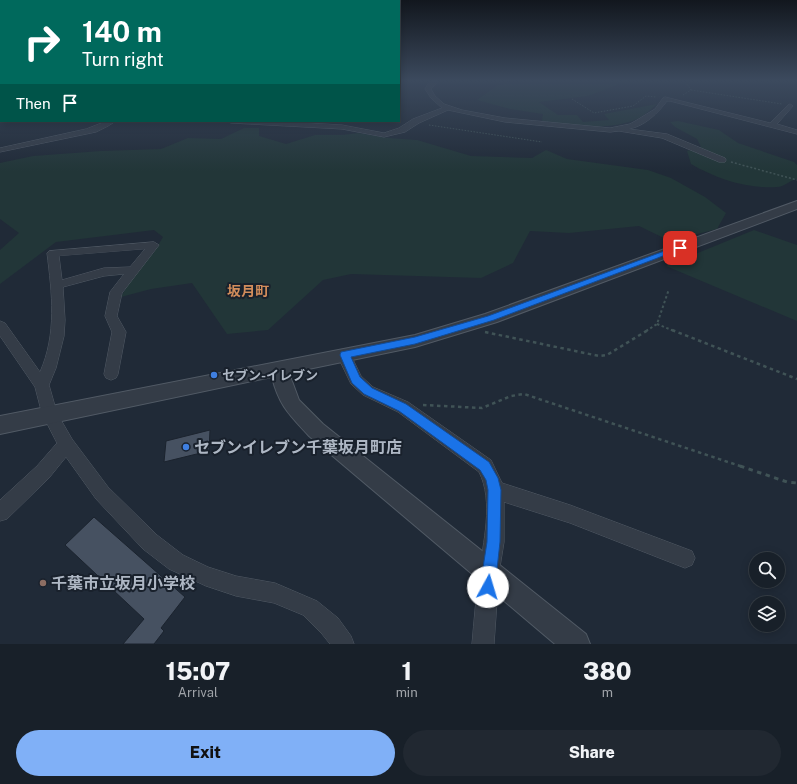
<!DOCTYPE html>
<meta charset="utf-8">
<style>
body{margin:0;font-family:"Public Sans","Noto Sans JP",sans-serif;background:#212831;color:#f1f3f6;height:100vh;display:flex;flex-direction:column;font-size:15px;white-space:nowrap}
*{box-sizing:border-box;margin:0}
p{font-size:13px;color:#9fa3a8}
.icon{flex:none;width:22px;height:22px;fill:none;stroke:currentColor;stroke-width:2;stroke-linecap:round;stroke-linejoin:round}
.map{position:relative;height:644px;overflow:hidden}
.side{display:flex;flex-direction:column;background:#182029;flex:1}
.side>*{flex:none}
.top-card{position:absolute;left:0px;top:0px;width:400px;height:122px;box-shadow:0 2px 10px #0003,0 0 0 1px #363e46;background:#00695c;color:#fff;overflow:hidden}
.tools{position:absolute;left:749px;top:552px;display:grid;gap:8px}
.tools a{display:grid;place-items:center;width:36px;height:36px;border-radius:50%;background:#182029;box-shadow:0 2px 10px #0003,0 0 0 1px #363e46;font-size:20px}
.pin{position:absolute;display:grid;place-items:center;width:34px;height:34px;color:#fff;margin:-17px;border-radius:8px;box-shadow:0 2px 6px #0006}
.me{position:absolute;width:44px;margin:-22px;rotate:6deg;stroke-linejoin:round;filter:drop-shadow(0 0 3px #0008)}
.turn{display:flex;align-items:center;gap:14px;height:84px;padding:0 16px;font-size:18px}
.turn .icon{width:52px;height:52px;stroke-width:2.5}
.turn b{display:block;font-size:28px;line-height:34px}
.then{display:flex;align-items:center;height:38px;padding:0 16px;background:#0003;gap:8px;font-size:15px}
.eta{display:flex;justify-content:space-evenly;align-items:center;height:68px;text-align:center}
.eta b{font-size:24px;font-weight:800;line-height:28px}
.cta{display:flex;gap:8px;margin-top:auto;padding:8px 16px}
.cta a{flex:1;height:46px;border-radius:24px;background:#80b0f7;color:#111;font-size:16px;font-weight:800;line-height:46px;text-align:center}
.cta a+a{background:#212831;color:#f1f3f6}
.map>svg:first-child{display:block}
.green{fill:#223638}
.building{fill:#465161;stroke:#1b232e}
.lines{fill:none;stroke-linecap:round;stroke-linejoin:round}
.minor-casing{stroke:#515a65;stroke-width:1}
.tertiary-casing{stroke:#515a65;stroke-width:2}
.path-far4{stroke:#405356;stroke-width:1;stroke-dasharray:1.5 1.5;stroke-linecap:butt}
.path-far3{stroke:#405356;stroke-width:1.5;stroke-dasharray:2 2;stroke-linecap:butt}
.path-far2{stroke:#405356;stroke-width:2;stroke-dasharray:2.5 2.5;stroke-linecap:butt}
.path-far1{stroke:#405356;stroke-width:2.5;stroke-dasharray:3.5 3.5;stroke-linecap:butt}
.path{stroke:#405356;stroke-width:3;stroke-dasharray:4.5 4.5;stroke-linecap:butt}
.minor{fill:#343c47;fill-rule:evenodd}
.tertiary{fill:#343c47;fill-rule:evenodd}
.route{fill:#1a73e8;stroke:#114b97}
.shop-dot{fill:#3f7fe0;stroke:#19212c;stroke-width:1.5}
.education-dot{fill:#8d6e63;stroke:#19212c;stroke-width:1.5}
.labels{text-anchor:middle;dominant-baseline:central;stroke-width:4;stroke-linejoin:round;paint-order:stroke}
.poi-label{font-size:13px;font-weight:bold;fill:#aeb7c4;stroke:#19212c;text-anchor:start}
.neighbourhood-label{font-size:14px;font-weight:bold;fill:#d28d5b;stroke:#19212c}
.near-poi-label{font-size:16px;font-weight:bold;fill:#aeb7c4;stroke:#19212c;text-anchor:start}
</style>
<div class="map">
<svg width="797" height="644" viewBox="0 0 797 644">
<rect width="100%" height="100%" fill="#202a37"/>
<!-- green -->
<path class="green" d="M630,80L588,96L539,102L558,115H577L583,122L609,120L604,114L657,104C651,109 644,116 637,119C607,132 573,125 542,121L543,114L510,109L477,100L498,85L521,81Z
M678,121L719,130L738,143L794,162L797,165V179C790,180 784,187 777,187C747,189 717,179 691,164L687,151L701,147L697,139L675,127L670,122Z
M244,128H259V136L286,144L315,135H343L358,133L389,138L417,140L471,156L532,158L546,150L567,159L648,170L671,178L705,197L726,213L717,229L670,241L639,226L569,233L530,231L513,263L481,278L351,274L323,280L268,330L227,334L192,283L151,289L121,297L141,260L153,254L163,237L154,230L56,242L0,284V250L19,233L0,219V163L33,156L101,151L161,149L188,138L221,139Z
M754,230L797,245V321L666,266Z"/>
<!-- building -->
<path class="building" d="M210,430L209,451L164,462L166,441Z
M94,517L185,597L161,628L164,631L154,644H123L144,619L65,545Z"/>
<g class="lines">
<!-- minor casing -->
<g class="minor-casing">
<path id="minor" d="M432,80H440L431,89L435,96L444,104L462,110L505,118L610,128L630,124L637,120L655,109L663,98L665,97L770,123L788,105L790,104L793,106L777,124L797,130V134L670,101H667C658,113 645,126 629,129L667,134L725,158L726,160L725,162H719L662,138L619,131L610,132L505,122L448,110L419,123L405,132L384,137L342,129L231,123L227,121H272L342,125L384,133L399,128L413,119L442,108L431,98L425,89L428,84Z
M0,102H1V106H0Z
M0,116H1V120H0Z
M107,121H116L108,126L96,132L0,152V148L86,129Z
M154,242L159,245L122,293L117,316L126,332L118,374L116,378L111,380L106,378L104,374L112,332L105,316L110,292L124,274L104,276L63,287L65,320L64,336L56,368L49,385L57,413L72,439L108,487L157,535L183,555L208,567L236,576L275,583L317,601L338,618L351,636L354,644H330L322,634L303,615L274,603L236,596L206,586L169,569L143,549L96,499L66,457L49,478L7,519L0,521V500L37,466L57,443L42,414L35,387L0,336V321L5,323L40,372C57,334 52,293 47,253L49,251ZM145,249L130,267L104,268L62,280L59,256Z
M344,350L349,351L361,376L373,387L408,402L491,460L502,483L570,505L692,551L695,558L692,565L685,568L570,523L504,502V542L499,573L494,644H472C474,621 476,597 479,574C483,543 494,501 479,472L398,412L363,395L351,384L337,355L339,351Z"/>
</g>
<!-- tertiary casing -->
<g class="tertiary-casing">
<path id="tertiary" d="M797,201V209L497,322L415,347L289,373L299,400L323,424L586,634L590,644H555L309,436C290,415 279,406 272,377L0,434V416L415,335L485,314Z"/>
</g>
<!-- path-far4 -->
<path class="path-far4" d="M691,90L782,104
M683,95L691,90L684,80
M572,99L594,113L633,106L646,96L656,97
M429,125L542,142"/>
<!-- path-far3 -->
<path class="path-far3" d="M731,162L797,180"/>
<!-- path-far2 -->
<path class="path-far2" d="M657,324L674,331
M646,331L657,324L669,289"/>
<!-- path-far1 -->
<path class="path-far1" d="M672,330L797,379
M485,332L599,356L607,355L648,330
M423,405L482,408L511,396L524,394L743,467"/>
<!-- path -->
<path class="path" d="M740,466L787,482L797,483"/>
<!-- minor -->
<use href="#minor" class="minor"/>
<!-- tertiary -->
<use href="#tertiary" class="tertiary"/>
</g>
<!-- sky -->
<linearGradient id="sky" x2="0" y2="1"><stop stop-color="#12171e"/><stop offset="0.47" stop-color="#3c4a5e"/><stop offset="1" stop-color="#3c4a5e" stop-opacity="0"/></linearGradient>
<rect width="797" height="171" fill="url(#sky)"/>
<!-- route -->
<path class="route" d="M678,246H683L684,248L494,320L415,344L351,357L360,377L372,388L406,404L489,462L498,478L501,490L500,542L495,587L493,592L488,594L483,592L480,587L487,542L488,490L486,480L480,470L399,411L364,394L352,383L340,355L341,352L415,337L488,316Z"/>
<!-- markers -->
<g class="shop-dot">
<circle cx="214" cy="375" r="4"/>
<circle cx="186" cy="447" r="4"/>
</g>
<circle class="education-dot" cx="43" cy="583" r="4"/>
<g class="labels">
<!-- poi labels -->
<g class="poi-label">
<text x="222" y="375">セブン-イレブン</text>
</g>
<!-- neighbourhood labels -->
<g class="neighbourhood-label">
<text x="248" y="291">坂月町</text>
</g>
<!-- near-poi labels -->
<g class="near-poi-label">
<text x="194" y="447">セブンイレブン千葉坂月町店</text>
<text x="51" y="583">千葉市立坂月小学校</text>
</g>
</g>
</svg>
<div class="tools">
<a><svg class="icon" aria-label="search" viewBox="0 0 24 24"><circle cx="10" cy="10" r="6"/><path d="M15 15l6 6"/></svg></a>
<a><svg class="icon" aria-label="layers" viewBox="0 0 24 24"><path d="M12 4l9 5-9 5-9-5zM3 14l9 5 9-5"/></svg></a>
</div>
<div class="pin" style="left:680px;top:248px;background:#d93025"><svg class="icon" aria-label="arrive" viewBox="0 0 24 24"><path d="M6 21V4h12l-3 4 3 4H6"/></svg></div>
<svg class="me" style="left:488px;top:587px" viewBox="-20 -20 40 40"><circle r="19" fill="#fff"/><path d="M0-13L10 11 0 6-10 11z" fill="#1a73e8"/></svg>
<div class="top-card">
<div class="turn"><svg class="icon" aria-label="right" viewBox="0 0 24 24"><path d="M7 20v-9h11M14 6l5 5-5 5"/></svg><div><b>140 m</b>Turn right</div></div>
<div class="then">Then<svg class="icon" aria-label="arrive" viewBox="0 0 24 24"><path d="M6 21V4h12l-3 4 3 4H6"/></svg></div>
</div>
</div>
<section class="side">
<div class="eta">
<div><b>15:07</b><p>Arrival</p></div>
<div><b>1</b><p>min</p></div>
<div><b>380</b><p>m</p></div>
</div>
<div class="cta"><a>Exit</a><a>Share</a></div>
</section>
